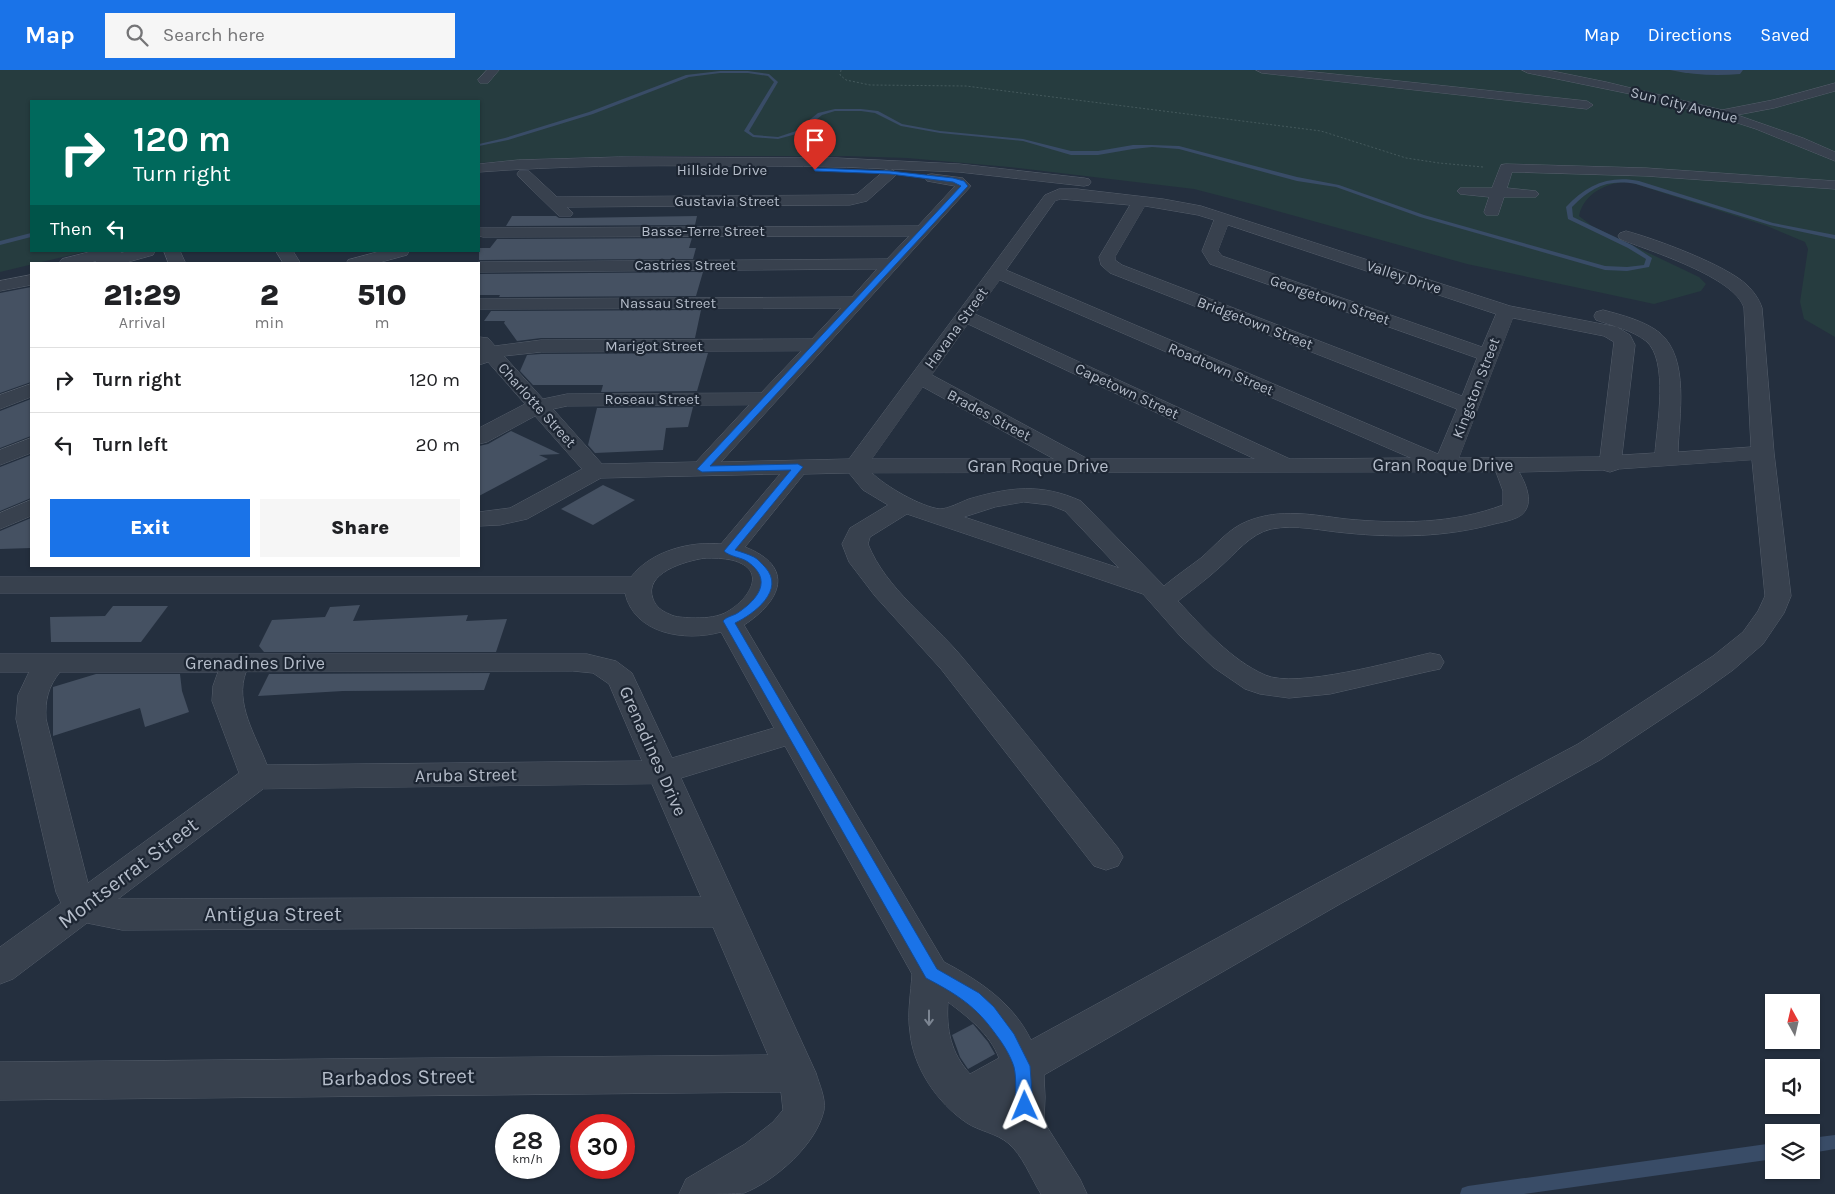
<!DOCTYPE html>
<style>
body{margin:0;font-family:Karla,sans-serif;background:#f6f6f6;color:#202124;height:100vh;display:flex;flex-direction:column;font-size:19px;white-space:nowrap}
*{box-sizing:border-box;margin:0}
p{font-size:16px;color:#757577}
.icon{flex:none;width:28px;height:28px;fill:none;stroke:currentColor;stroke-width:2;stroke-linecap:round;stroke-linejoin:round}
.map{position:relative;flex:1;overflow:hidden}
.panel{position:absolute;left:30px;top:192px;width:450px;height:305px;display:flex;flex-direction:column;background:#fff;border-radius:0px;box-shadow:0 1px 4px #0004}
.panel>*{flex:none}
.guide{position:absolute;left:30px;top:30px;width:450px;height:152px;border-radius:0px;box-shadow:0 1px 4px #0004;background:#00695c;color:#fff;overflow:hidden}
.needle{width:32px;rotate:352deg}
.buttons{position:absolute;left:1765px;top:924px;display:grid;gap:10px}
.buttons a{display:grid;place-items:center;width:55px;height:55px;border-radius:0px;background:#fff;box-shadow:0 1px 4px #0004;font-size:25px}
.speed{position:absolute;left:495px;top:1044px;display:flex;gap:10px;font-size:25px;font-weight:700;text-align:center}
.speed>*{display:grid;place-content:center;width:65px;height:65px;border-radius:50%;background:#fff;box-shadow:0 1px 4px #0004;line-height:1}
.speed small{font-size:12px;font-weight:400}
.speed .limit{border:8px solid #d22;background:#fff;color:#111}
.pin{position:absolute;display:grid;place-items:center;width:42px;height:42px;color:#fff;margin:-51px -21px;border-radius:50% 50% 50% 0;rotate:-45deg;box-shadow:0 0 5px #0007}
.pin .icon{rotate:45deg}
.me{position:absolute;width:55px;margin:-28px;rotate:359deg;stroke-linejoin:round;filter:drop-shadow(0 0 4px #0008)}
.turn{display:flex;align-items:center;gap:18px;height:105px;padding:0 20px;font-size:22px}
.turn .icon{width:65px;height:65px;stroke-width:2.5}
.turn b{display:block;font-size:35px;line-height:42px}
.then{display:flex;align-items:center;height:48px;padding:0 20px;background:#0003;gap:10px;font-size:19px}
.eta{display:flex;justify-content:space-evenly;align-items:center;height:85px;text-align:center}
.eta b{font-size:30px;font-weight:800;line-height:35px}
.button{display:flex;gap:10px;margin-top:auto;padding:10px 20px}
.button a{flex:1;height:58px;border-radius:0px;background:#1a73e8;color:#fff;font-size:20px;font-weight:800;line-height:58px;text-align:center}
.button a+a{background:#f6f6f6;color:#202124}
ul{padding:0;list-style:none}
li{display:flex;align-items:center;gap:15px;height:65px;padding:0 20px;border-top:1px solid #e0e0e0}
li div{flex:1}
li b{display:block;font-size:19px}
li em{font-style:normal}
header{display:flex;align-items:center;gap:30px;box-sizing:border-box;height:70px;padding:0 25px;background:#1a73e8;color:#fff}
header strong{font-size:24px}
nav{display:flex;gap:28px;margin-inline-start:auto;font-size:18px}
.search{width:350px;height:45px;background:#f6f6f6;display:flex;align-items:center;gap:12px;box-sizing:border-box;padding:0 18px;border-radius:0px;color:#757577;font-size:19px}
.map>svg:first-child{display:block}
.green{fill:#263c3f}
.water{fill:#394c67}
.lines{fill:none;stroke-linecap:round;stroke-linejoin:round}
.stream{fill:#394c67;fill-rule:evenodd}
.building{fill:#455162}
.minor-casing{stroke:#565f6c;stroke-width:1}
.path{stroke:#44595c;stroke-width:1;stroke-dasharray:2 2;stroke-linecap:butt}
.minor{fill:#38414e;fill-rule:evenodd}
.oneway{stroke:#7c8592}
.route{fill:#1a73e8;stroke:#114b97}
.labels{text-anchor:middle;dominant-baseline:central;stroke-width:4.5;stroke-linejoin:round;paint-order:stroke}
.far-street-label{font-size:15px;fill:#b4bcc9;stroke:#1d2633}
.street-label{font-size:18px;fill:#b4bcc9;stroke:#1d2633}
.near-street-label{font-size:21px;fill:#b4bcc9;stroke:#1d2633}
</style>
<header>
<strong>Map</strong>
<div class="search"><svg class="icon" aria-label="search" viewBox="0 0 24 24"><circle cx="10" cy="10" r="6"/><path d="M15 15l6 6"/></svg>Search here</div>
<nav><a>Map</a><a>Directions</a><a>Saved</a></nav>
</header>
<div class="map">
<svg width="1835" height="1124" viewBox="0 0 1835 1124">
<rect width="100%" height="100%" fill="#242f3e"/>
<!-- green -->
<path class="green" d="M0,0H1835V267L1804,249L1800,232L1808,179L1805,172L1767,156L1629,112C1607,112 1584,123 1579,146L1592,156L1699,207L1706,214L1701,221L1654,234L1467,194L1256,135L1194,119L1009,97L907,88L845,86H632L534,89L479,93V31H31V181H88L0,202Z"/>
<!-- water -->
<path class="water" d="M1670,0H1743L1740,4C1717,6 1693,5 1670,0Z"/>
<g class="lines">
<!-- stream -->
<path class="stream" d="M720,1H748L769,4L778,12L749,61L754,65L778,67L796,61L818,43L835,39H861L878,41L902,54L940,61L1023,69L1071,81H1098L1133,75H1152L1179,76L1297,107L1339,115L1424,145L1605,196L1627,197L1644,195L1646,189L1628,178L1568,149L1566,137C1586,115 1609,105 1639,111L1773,153L1835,165V169L1770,155L1636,114C1607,109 1592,117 1572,137L1573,147L1632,175L1652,188L1649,197L1627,201L1605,200L1420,147L1336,117L1297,111L1179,79L1152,77L1133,79L1098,85H1071L1023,71L940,63L901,56L875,43L861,41H835L822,45L800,63L778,69L753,67L744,61L774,12L768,6L748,3H720L689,7L593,44L508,70L479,76V74L505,68L589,42L686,5Z
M31,163V167L0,175V171Z
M1835,1065V1079L1811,1083V1068Z
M1774,1073V1089L1524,1124H1460L1462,1118L1468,1116Z"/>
</g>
<!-- building -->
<path class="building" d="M512,146H556L559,148H571L697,146L695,155L506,156Z
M692,168L689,178H696L693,189L479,190V178H490L497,169Z
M703,202L696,226L499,227L500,225H479V204Z
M31,217V312L0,323V223Z
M701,240L695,268H541L517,271L504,253L505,251H484L491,241Z
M708,283L697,321L601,322L603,315H533L520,301L527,285L541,284Z
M31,329V366L0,378V341Z
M693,337L688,357L666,358L663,380L595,383L588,375L597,338Z
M511,361L560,384L539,385L548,389L479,426V376L488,374Z
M31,385V428L0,441V397Z
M603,415L635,430L593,455L561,439Z
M31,448V478L0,479V461Z
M360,535L353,551L468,545L466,551L507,549L496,582H264L259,576L272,550L325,547L330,537Z
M113,536H168L141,572H51L50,547L105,546Z
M490,603L484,620L343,621L258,626L269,604Z
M96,604H180L182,621L189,642L145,657L140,638L53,666V617Z
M973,954L988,972L995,984L968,999L960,987L952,965Z"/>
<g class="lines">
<!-- minor casing -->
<g class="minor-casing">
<path id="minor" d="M487,0H499L488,13H480L478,10Z
M1256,0H1295L1587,31L1593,35L1587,39L1262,3Z
M1522,0H1547L1606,12L1722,40L1773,30L1835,13V21L1774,38L1737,45L1803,68L1835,82V91L1756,59L1719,47L1645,27L1528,3Z
M619,87L837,88L959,94L1084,108L1089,109L1091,112L1089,115L1084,116L959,102L891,99L897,103L895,106L867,131L850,135L567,137L573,143L571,146H559L519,107L517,104L519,101H529L557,127L850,125L857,124L885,100L889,99C832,96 775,96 718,96C638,95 559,96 479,102V94L518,90Z
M1506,94L1646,98L1835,111V119L1646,106L1512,102L1507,118L1536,121L1539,124L1536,127H1504L1498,145H1486L1484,142L1489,127L1460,124L1457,121L1460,118H1492L1501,95Z
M932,104L963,108L971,116L721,392L849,389L1045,125L1059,119H1077L1163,129L1201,136L1510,236L1617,257L1630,265L1635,275L1622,385L1655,383C1657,355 1669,290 1646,271C1632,260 1613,256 1596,250L1594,246L1596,242L1603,240C1622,245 1645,251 1660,263C1690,289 1679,346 1678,382L1751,377L1744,238C1735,207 1650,181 1620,169L1618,166L1620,163L1626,161C1656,169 1726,195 1747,215C1754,222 1759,229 1762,238L1774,383L1791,526L1784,543L1763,574L1733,600L1698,625L1600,690L1340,834L1044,1005L1045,1027L1044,1052L1080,1109L1087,1124H1041C1031,1108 1022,1084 1008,1073C996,1063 979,1061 967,1053C937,1033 913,997 910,962C907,943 911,923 912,904L785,676L681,708L816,1003C819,1014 826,1028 824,1040C817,1074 775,1111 744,1123C734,1124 693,1124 679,1124L686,1109L745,1074L773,1052L783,1040L781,1022L0,1030V992L768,985L713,857L122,860L87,853L13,909L0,914V877L61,833L56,822L16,649L18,625L29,602H0V584H587L616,591L632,603L672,688L774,658L721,562C685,572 634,564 625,523H0V507H631C651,481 690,471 721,474L780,404L601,408L527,449L500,455L479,456V442L510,438L582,399L535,346L487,372L479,374V358L525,334L488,292L479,295V267L488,268L495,276L541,270L812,269L841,238L479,239V229L852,227L877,199L479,202V194H473L479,192L887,189L909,166L483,167L479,166V158L918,156L955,116L927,111L925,108L927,105ZM1061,129L1130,135L1099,187L1101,195L1110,203L1457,339L1438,384L1006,200L1055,131ZM1145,136L1198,145L1214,150L1202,181L1210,194L1477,288L1462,326L1122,195L1115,190V187ZM1228,155L1496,244L1482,277L1222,186L1218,181ZM1000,210L1411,388L1290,389L975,244ZM1513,248L1604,266L1614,272L1600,387L1459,388ZM968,254L1255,389H1088L932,305ZM801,281L761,323L567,324L543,329L504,286L541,282ZM923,317L1054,389H872ZM749,335L696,392L602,394L553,339L567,336ZM1752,390L1765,526L1758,541L1743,562L1713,586L1578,674L1316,814L1031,970C1013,933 980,911 944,892L744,555C781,531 796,497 745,477L804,404L849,403L863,420L888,435L850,458L842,474L849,492L875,526L941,599L1094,796L1106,800L1118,796L1123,787L1118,778C1066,714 1015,649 962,587C931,550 886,519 868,474L870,467L907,444L1143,524L1181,567L1213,597L1245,619L1260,624L1289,628L1330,624L1430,601L1440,599L1444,592L1440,585L1430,583C1395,591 1296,619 1265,605C1231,590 1203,558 1178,531C1192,520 1207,509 1220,497C1236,483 1250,464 1271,459C1296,454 1322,461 1347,463C1397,468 1446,467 1494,454C1503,452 1521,449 1525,441C1533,430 1525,412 1519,402L1603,400L1610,402L1619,399ZM1496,402L1503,421V435C1453,454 1399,454 1346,449C1313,445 1281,438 1248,451C1229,458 1216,475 1201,488C1189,497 1176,506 1164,516L1081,431C1041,413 1010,417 969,429C961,432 948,439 940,439C921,437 885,416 872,403ZM1024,432L1050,435L1065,441L1119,498L964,447L995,437ZM705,488C714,488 723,488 732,490C770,500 748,531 725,543C714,548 703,548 691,548C683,547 677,548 669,544C662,541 656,537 653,529C643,503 685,491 705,488ZM573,601L593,603L609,614L642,691L267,695C256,666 234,633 246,602ZM60,602H218L213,616L212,631L239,703L88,813L46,649C45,630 48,617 60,602ZM652,714L701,827L118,829L263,719ZM948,932C968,947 990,964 999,988L970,1004C951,983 946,960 948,932Z
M93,181H122L121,183L128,181H155L153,185L121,194H94L96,191L85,194L59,193L62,189Z
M164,181H180L186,194H169Z
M276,181H293L301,194H284Z
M381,181H409L407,185L374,194H346L348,190Z
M31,205V215L0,221V211Z
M31,314V327L0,339V325Z
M31,368V383L0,395V380Z
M31,430V446L0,459V443Z"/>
</g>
<!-- path -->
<path class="path" d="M841,0L840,5L846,10L870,15L966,16L1321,61L1406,88L1439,93L1483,97"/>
<!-- minor -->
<use href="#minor" class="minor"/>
</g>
<!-- one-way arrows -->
<defs><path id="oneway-shaft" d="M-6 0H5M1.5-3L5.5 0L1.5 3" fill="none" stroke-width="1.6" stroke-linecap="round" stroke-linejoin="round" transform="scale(1.25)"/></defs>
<use class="oneway" href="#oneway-shaft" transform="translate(929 948) rotate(90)"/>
<!-- route -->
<path class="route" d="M813,98L890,101L953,108L964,111L968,116L710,396L798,394L803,397L735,480C741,482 748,484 754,487C758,489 762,494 765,497C786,520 754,544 735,553L937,899L979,923L994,937L1014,964L1030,996L1033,1036L1031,1042L1025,1045L1019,1042L1016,1036C1015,1024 1017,1010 1014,997C1011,987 1004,975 997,966C976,936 958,925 926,908L723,551C727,546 734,546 739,542C758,529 773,510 748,492C741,487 730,487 724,481L791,400L702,402L697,399L961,116L953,112L890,104L815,101Z"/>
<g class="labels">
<!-- far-street labels -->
<g class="far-street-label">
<text transform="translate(1684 35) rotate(14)">Sun City Avenue</text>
<text x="722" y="100">Hillside Drive</text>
<text x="727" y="131">Gustavia Street</text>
<text x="703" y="161">Basse-Terre Street</text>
<text x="685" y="195">Castries Street</text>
<text transform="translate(1404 207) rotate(18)">Valley Drive</text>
<text transform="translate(1330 230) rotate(19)">Georgetown Street</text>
<text x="668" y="233">Nassau Street</text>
<text transform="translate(1255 253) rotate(21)">Bridgetown Street</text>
<text transform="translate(956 258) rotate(-54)">Havana Street</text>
<text x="654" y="276">Marigot Street</text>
<text transform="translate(1221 299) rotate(23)">Roadtown Street</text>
<text transform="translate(1476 318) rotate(-69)">Kingston Street</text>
<text transform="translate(1127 321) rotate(25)">Capetown Street</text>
<text x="652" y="329">Roseau Street</text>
<text transform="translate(537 335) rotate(48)">Charlotte Street</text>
<text transform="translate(989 345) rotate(28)">Brades Street</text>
</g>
<!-- street labels -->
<g class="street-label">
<text x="1443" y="395">Gran Roque Drive</text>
<text x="1038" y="396">Gran Roque Drive</text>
<text x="255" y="593">Grenadines Drive</text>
<text transform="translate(653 681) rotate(66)">Grenadines Drive</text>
<text transform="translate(466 705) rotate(-1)">Aruba Street</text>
</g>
<!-- near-street labels -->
<g class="near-street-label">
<text transform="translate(128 803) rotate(-37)">Montserrat Street</text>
<text x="273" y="844">Antigua Street</text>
<text transform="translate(398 1007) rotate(-1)">Barbados Street</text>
</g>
</g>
</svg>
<div class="buttons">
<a><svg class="needle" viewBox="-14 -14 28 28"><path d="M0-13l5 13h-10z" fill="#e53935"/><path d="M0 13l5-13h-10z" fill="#757577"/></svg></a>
<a><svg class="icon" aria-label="sound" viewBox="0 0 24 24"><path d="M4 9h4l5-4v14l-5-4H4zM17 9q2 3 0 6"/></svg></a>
<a><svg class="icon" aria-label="layers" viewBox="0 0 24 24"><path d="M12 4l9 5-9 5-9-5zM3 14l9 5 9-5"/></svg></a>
</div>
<div class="speed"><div>28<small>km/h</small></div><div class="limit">30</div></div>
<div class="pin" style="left:815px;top:100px;background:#d93025"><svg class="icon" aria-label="arrive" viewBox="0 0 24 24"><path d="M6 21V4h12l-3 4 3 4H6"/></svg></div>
<svg class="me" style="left:1025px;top:1036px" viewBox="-20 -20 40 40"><path d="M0-17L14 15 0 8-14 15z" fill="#1a73e8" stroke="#fff" stroke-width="4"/></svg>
<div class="guide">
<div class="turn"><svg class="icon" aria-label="right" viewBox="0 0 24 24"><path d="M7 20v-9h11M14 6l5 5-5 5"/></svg><div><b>120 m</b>Turn right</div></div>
<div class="then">Then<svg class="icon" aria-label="left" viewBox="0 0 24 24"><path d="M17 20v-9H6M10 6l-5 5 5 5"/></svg></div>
</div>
<section class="panel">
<div class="eta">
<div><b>21:29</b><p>Arrival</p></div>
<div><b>2</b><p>min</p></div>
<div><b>510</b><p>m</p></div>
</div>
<ul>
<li><svg class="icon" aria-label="right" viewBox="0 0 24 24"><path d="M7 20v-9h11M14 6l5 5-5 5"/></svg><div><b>Turn right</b></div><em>120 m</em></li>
<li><svg class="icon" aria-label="left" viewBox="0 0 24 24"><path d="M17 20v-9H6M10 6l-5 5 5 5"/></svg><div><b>Turn left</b></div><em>20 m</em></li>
</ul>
<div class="button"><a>Exit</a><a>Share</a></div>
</section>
</div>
